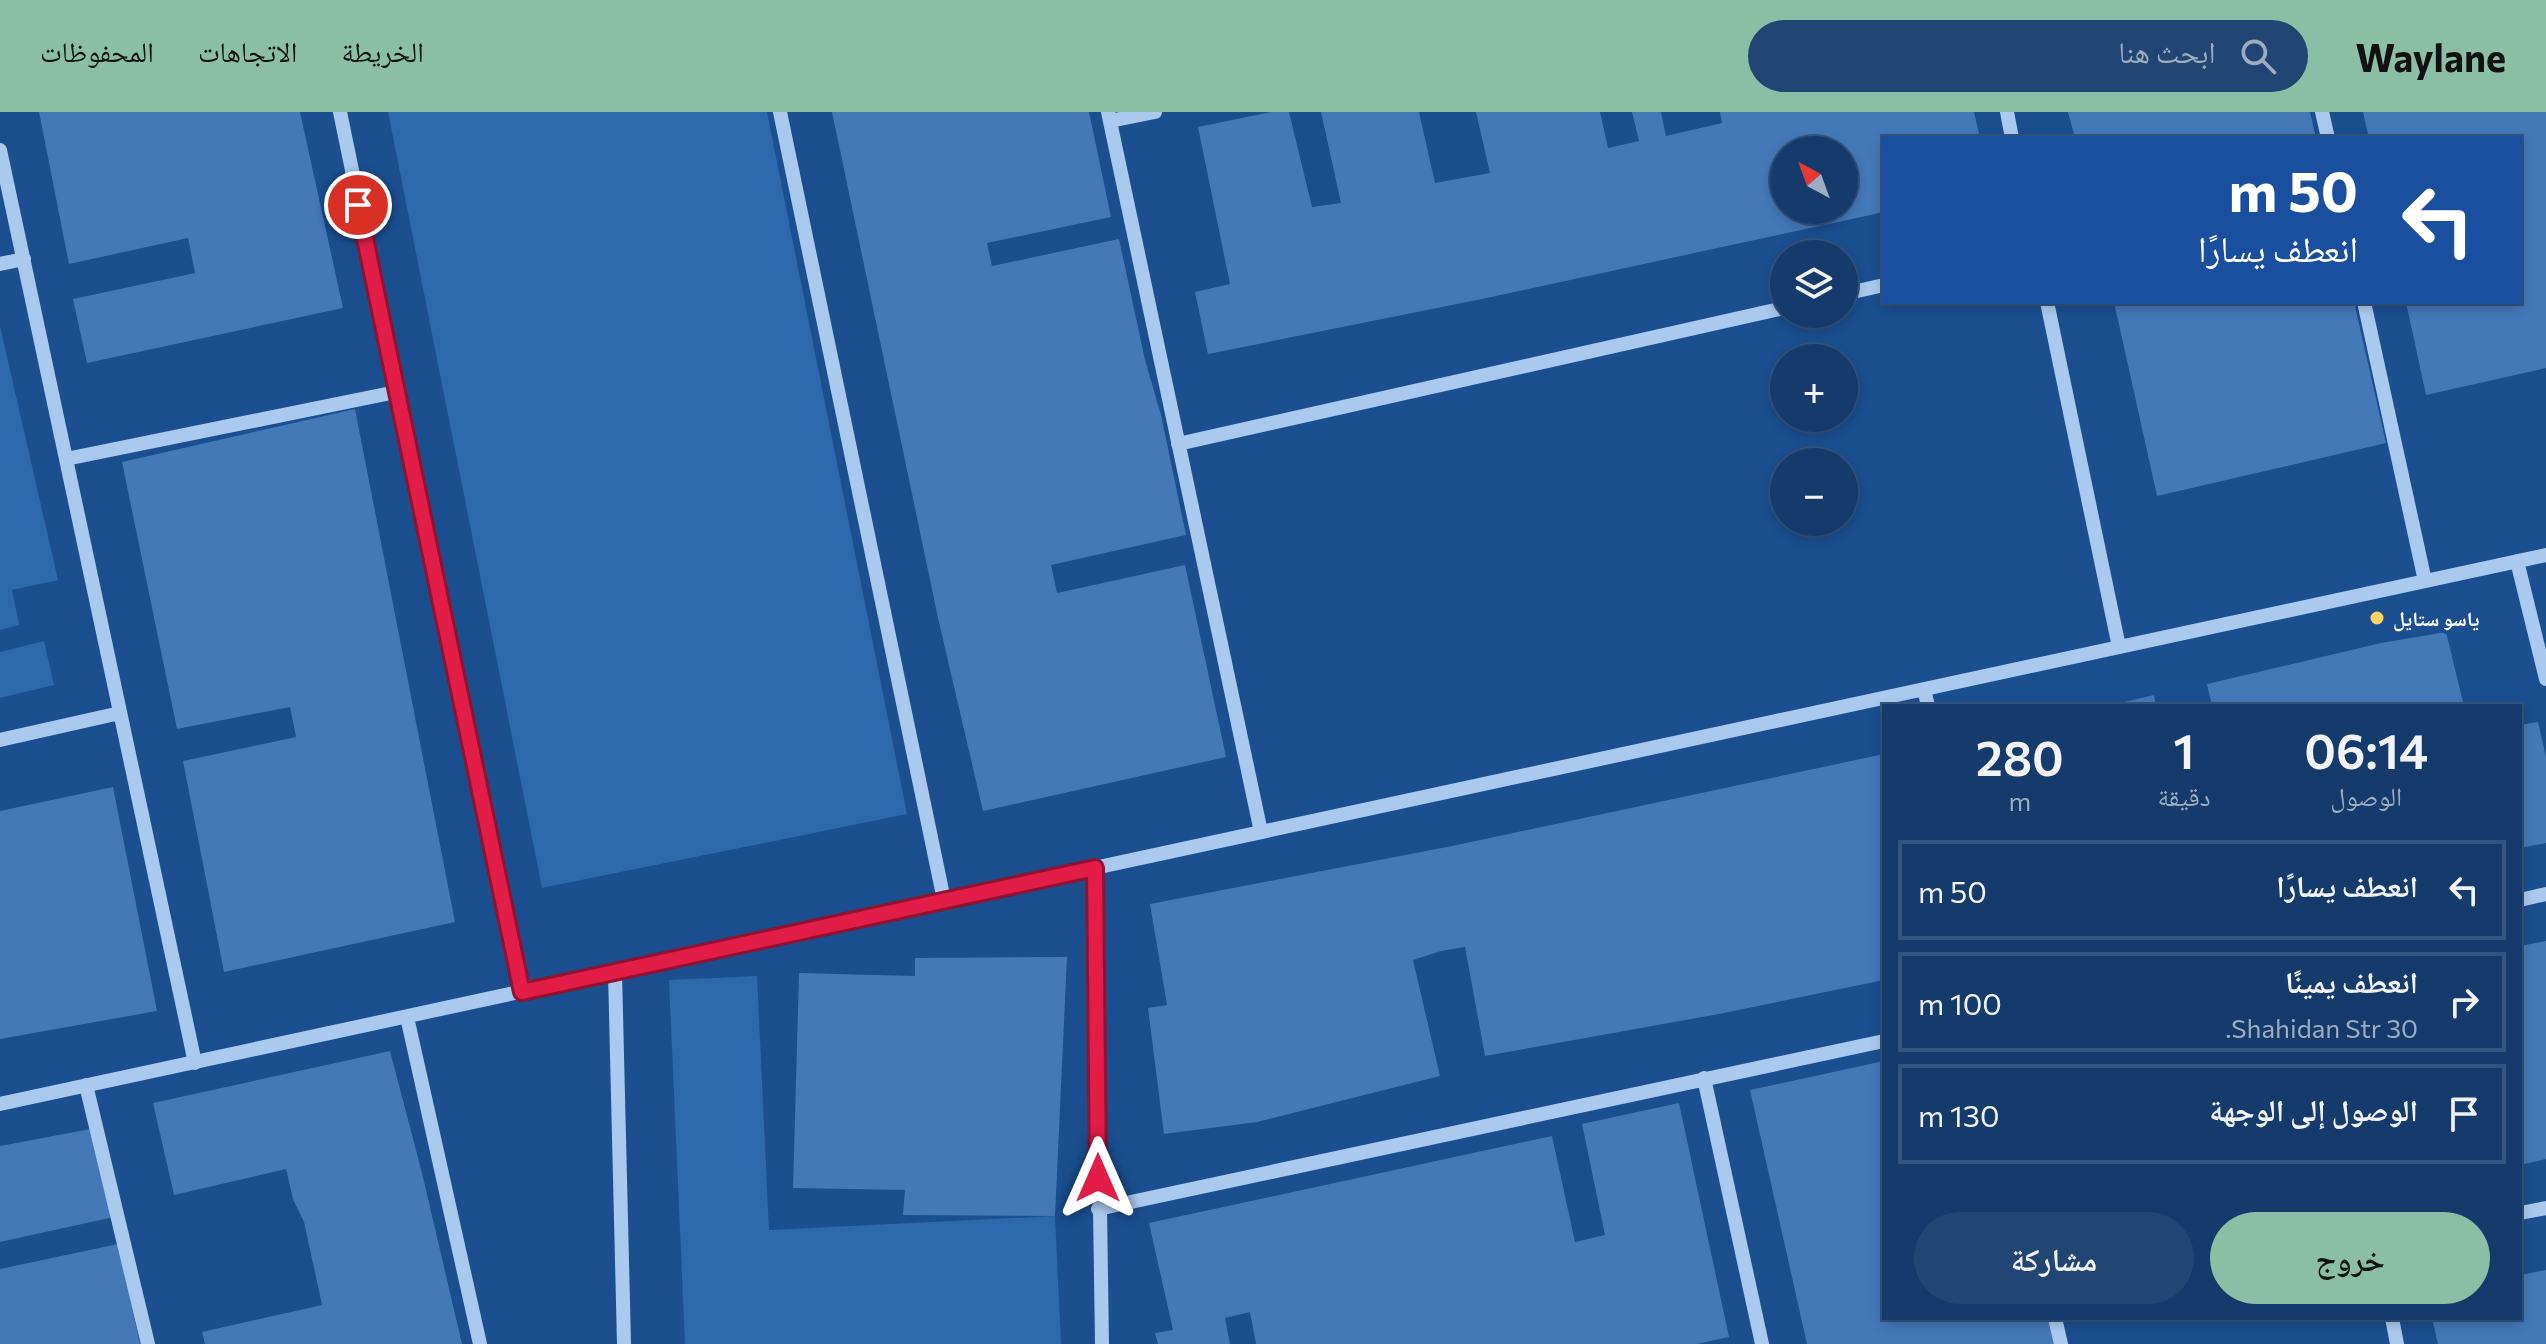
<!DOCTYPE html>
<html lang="ar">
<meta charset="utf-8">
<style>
body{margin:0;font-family:Commissioner,"Noto Naskh Arabic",sans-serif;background:#214673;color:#f1f3f6;direction:rtl;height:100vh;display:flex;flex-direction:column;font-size:30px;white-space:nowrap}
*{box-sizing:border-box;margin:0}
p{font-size:26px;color:#9dadc1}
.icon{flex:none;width:44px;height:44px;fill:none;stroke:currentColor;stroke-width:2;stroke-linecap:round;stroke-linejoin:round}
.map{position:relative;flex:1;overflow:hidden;direction:ltr}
.drawer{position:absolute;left:1882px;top:592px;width:640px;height:616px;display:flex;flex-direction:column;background:#143b6b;border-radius:0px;box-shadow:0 4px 12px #0003,0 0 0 2px #33557e;direction:rtl}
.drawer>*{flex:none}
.guide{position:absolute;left:1882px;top:24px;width:640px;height:168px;border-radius:0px;box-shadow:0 4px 12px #0003,0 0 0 2px #33557e;direction:rtl;background:#1a4fa0;color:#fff;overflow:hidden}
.needle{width:52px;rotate:319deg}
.buttons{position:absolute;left:1770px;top:24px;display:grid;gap:16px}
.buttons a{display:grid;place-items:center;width:88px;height:88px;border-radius:50%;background:#143b6b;box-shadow:0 4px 12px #0003,0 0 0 2px #33557e;font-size:40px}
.pin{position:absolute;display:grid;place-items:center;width:68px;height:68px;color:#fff;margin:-34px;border:4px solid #fff;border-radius:50%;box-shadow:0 2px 8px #0007}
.me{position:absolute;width:88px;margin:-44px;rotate:0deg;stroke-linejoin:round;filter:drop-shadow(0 0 6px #0008)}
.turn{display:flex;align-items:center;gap:28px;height:168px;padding:0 32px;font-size:36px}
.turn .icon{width:104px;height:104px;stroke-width:2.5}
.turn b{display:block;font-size:56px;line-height:68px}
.eta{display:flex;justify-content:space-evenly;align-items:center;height:136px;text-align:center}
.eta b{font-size:48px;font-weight:600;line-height:56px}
.primary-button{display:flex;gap:16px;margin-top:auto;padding:16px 32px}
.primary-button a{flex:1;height:92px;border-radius:48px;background:#8abfa5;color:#111;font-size:32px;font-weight:600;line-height:92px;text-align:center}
.primary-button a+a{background:#214673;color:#f1f3f6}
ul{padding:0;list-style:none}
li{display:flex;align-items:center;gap:24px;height:100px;margin:0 16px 12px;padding:0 16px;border:4px solid #33557e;border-radius:0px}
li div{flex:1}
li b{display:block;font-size:30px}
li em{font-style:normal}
header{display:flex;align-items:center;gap:48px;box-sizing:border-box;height:112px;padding:0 40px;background:#8abfa5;color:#111}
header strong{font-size:38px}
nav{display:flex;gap:44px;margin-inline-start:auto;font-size:28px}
.search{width:560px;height:72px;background:#214673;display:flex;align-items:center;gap:20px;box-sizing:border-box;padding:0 28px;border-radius:44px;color:#9dadc1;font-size:30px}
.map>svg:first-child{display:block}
.green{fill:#2e69ad}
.building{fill:#4478b7;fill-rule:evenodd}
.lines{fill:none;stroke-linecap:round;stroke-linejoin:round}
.minor{stroke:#a9c9ee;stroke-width:14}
.route-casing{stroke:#92132f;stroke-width:20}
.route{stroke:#e11d48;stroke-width:14}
.poi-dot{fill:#ffd166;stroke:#1b4f8f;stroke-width:3}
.labels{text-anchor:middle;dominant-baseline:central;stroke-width:8;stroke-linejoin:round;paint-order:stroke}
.poi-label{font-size:20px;font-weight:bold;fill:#fff;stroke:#1b4f8f;text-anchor:start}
</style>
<header>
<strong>Waylane</strong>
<div class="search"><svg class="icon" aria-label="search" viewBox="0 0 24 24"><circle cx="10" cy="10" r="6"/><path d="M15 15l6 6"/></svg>ابحث هنا</div>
<nav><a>الخريطة</a><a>الاتجاهات</a><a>المحفوظات</a></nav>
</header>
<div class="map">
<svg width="2546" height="1232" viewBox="0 0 2546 1232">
<rect width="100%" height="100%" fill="#1b4f8f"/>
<!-- green -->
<path class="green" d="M388,0H767L907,702L542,776Z
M0,214L58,468L12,478L19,513L0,518Z
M44,529L54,573L0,586V540Z
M757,864L769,1118L1055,1104L1061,1232H685L669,868Z"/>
<!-- building -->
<path class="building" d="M39,0H300L343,196L87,251L73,187L195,161L188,126L69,152Z
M832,0H1089L1111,105L987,131L992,154L1119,127L1145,248L1161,303L1186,423L1051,453L1057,481L1185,453L1226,645L983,699L938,506Z
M1271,0H1289L1312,95L1341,91L1321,0H1419L1435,71L1490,61L1476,0H1600L1608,36L1639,29L1632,0H1661L1666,24L1722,11L1720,0H1974L1980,26H1884V100L1482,187L1208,242L1195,180L1230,172L1198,15ZM1784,38H1844V98H1784Z
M2068,0H2310L2316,26H2075Z
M2363,0H2546V256L2426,283L2406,190H2520V26H2369Z
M2114,190H2354L2386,331L2157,384Z
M355,297L455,810L224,860L183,649L296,625L290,595L177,617L122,350Z
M2446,520L2464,594H2212L2207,572L2381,531Z
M2154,583L2156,594H2111V593Z
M2538,610L2546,645V731L2520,736V613Z
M1884,642V868L1719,902L1485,944L1465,835L1441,839L1413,848L1440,964L1257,1010L1164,1022L1148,896L1167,893L1150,792L1452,734Z
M113,675L157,899L0,927V699Z
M2546,829V1047L2520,1053V834Z
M1067,845L1055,1104L903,1103L905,1078L793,1076L799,861L915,864V846Z
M390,939L422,1061L462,1232H205L202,1220L322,1193L321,1188L304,1110L293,1087L286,1057L174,1083L153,991Z
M1884,949V1206H2051L2056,1232H1807L1750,978Z
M1679,991L1729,1225L1697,1232H1256L1250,1200L1225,1206L1230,1232H1158L1155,1221L1173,1218L1149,1111L1552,1024L1575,1130L1605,1123L1582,1012Z
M96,1016L114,1105L0,1130V1034Z
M118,1132L140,1232H0V1157Z
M2546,1158V1232H2438L2432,1206H2520V1163Z"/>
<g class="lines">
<!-- minor -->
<path class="minor" d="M340,0L522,880
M780,0L944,788
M1108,0L1261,720
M2007,0L2012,26
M2322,0L2328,26
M1110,9L1155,0
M0,38L195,951
M0,152L24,147
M1844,182L1884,173
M2047,190L2119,535
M2364,190L2425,469
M1178,332L1784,196
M66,347L396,280
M2517,449L2546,567
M1924,577L1928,594
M0,628L120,601
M1095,756L1102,1232
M2520,788L2546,782
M615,860L624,1232
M407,905L480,1232
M1704,966L1762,1232
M86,973L148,1232
M0,992L2546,443
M1098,1097L1884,929
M2520,1101L2546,1096
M2055,1206L2061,1232
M2392,1206L2397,1232"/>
</g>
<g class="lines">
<!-- route casing -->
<g class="route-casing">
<path id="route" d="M358,93L522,880L1095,756L1098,1066"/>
</g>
<!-- route -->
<use href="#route" class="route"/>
</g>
<!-- markers -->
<circle class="poi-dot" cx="2377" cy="506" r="8"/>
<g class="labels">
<!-- poi labels -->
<g class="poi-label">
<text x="2393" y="506">ياسو ستايل</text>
</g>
</g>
</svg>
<div class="buttons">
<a><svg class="needle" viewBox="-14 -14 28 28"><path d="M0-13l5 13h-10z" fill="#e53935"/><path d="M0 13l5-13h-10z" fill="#9dadc1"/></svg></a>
<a><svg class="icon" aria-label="layers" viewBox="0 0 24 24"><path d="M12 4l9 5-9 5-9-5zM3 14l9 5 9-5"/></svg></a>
<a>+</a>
<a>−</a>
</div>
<div class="pin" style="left:358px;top:93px;background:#d93025"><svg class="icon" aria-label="arrive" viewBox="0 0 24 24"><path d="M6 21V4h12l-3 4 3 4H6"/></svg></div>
<svg class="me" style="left:1098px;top:1066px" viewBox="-20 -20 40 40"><path d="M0-17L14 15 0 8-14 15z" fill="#e11d48" stroke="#fff" stroke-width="4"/></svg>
<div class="guide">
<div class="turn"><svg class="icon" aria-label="left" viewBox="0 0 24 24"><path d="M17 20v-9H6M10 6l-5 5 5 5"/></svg><div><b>50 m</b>انعطف يسارًا</div></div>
</div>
<section class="drawer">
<div class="eta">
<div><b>06:14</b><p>الوصول</p></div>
<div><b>1</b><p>دقيقة</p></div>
<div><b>280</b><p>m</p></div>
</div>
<ul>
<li><svg class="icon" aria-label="left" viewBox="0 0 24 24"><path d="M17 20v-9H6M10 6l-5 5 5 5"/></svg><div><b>انعطف يسارًا</b></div><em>50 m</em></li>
<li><svg class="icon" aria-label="right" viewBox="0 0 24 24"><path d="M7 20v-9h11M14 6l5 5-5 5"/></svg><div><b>انعطف يمينًا</b><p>30 Shahidan Str.</p></div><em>100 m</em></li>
<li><svg class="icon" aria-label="arrive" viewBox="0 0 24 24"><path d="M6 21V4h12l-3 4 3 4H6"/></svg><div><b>الوصول إلى الوجهة</b></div><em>130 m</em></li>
</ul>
<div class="primary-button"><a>خروج</a><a>مشاركة</a></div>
</section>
</div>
